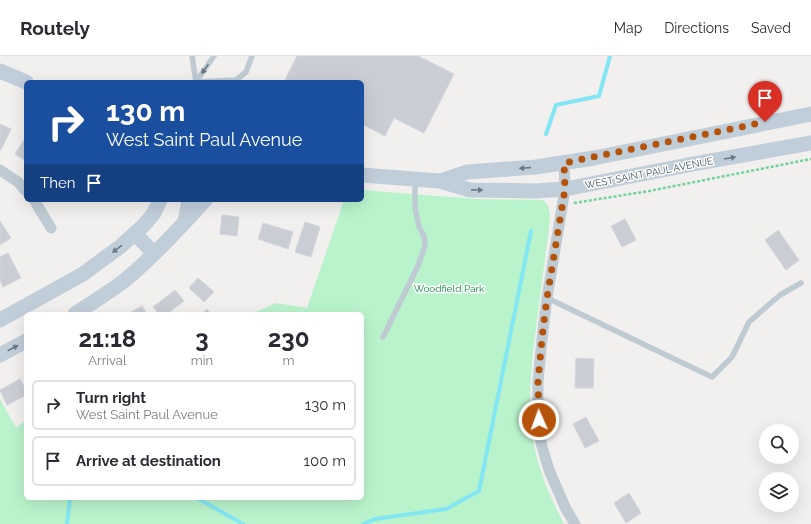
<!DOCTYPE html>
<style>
body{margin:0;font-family:Raleway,sans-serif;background:#f7f7f7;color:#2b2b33;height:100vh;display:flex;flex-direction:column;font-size:15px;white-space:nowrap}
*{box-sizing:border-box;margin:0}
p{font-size:13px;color:#7c7c81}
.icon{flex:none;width:22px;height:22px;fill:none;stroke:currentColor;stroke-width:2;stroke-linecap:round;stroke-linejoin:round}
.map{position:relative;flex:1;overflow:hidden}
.sheet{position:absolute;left:24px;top:256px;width:340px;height:188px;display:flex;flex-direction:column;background:#fff;border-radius:6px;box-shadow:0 4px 16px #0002}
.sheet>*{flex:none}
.banner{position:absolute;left:24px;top:24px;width:340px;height:122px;border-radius:6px;box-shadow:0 4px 16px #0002;background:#1a4fa0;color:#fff;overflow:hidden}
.buttons{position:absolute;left:759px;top:368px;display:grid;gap:8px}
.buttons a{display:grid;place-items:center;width:40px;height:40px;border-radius:50%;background:#fff;box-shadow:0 4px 16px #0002;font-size:20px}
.pin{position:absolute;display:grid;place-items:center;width:34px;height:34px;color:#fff;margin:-41px -17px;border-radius:50% 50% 50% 0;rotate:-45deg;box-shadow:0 0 4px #0007}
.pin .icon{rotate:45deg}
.me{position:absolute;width:44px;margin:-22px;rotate:358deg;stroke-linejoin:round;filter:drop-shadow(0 0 3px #0008)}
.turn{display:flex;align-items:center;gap:14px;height:84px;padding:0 16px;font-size:18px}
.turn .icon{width:52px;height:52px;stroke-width:2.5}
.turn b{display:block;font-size:28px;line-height:34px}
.then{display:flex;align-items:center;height:38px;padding:0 16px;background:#0003;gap:8px;font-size:15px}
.eta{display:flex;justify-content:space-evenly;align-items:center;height:68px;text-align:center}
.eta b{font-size:24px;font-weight:700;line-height:28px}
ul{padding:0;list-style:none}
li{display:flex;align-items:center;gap:12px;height:50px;margin:0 8px 6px;padding:0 8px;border:2px solid #e1e1e2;border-radius:6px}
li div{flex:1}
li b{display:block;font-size:15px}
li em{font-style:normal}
header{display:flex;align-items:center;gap:24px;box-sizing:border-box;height:56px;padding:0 20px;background:#fff;border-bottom:1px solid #e1e1e2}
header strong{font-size:19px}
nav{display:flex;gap:22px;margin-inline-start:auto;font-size:14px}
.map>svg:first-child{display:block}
.green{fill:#b9f3cb}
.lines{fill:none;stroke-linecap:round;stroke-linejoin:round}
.stream{stroke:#82e6f4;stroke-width:4}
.building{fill:#caced4;stroke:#d2d5db}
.path{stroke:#6ed499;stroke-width:2.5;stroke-dasharray:3 2;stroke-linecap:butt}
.lane{stroke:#becbd2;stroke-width:5.5}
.street{stroke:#becbd2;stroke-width:11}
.secondary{stroke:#c0ceda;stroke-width:15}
.oneway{fill:#697881}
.oneway2{fill:#6a7983}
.route{stroke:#b45309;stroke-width:7;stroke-dasharray:0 12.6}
.labels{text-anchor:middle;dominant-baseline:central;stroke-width:3;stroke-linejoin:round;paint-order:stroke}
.street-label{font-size:10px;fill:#45545e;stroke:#fff}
.park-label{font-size:10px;fill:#0f8741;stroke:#fff}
</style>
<header>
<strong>Routely</strong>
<nav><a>Map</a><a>Directions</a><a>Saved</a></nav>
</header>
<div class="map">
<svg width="811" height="468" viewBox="0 0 811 468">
<rect width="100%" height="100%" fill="#f2efef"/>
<!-- green -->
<path class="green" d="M362,134L476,143L543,144L548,149L550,160C547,192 542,224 538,256C533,296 527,337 532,377C536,409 549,439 564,468H0V343L16,372L26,364V442H362V258H251L276,247L307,252L344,144H362Z"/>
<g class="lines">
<!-- stream -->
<path class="stream" d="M546,78L556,49L599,40L610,0
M197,442L243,468
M67,468L70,442
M363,468L375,463L446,453L479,435L531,175"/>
</g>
<!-- building -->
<path class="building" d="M297,0H418L454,18L424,77L394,62L385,80L362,68V26H284Z
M0,68L11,73L1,94H0Z
M26,81V105L15,98Z
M222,159L239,161L237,180L220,178Z
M625,163L636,184L622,191L611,170Z
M0,165L11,182L0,189Z
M305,166L320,171L311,201L295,196Z
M263,167L293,176L288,193L258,183Z
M778,174L799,204L786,214L765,184Z
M8,197L21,222L3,231L0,224V201Z
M198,222L214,236L204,246L189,232Z
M175,234L184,245L167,258H159L153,251Z
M142,250L147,258H129V257Z
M207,253L211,258H202Z
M576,302L594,303L593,332H575Z
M20,323L26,334V339L7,349L0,334Z
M586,361L599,385L585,392L573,368Z
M629,437L641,457L626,467L614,447Z"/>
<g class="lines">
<!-- path -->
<path class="path" d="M574,147L649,135L811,103"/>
<!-- lane -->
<path class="lane" d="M192,0L196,26
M196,26L236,24L246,16L252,0
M196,26L214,0
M547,242L712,321L732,301L749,266L780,239L801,227
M383,281L417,212L425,190L424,180L419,171L415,152V124"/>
<!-- street -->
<path class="street" d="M564,107L565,133L547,242L543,273L538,325V352L541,387L549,414L566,453L575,468
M0,114L18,126L26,135
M34,144L51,172"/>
<!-- secondary -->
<path class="secondary" d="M0,15L26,26
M362,119L440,125L470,134L536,135L565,133L693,108L811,87
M440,125L467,116L536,111L594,102L811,58
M185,166L189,144
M135,178L154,197
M75,258C91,247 108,237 124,225C153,201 180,172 205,144
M0,264L83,218L121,190L145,168L154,157L160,144
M0,299L26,285"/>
</g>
<!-- one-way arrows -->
<defs><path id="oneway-solid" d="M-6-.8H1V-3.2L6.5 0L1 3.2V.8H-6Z"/></defs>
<use class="oneway" href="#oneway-solid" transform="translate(205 13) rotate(125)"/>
<g class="oneway2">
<use href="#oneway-solid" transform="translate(730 102) rotate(-10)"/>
<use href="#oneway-solid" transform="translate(525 112) rotate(176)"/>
<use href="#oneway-solid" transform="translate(477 134) rotate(1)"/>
<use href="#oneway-solid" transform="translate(117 193) rotate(143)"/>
<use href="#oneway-solid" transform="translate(13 292) rotate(-28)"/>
</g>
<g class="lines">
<!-- route -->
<path class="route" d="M539,364L538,325L543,273L547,242L565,133L564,107L765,66"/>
</g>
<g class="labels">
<!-- street labels -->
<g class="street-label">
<text transform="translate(649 117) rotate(-11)">WEST SAINT PAUL AVENUE</text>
</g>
<!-- park labels -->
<g class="park-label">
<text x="449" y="232">Woodfield Park</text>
</g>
</g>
</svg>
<div class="buttons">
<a><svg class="icon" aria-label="search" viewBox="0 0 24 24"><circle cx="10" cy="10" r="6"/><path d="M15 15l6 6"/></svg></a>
<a><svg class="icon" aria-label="layers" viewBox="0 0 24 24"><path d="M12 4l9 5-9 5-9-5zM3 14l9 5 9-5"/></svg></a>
</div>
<div class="pin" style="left:765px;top:66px;background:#d93025"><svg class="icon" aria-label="arrive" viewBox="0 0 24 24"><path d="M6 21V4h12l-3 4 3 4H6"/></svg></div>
<svg class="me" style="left:539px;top:364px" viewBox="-20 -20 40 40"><circle r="17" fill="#b45309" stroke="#fff" stroke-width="3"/><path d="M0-11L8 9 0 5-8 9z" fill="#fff"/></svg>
<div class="banner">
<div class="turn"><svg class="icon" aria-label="right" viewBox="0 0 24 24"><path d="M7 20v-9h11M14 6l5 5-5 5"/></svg><div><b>130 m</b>West Saint Paul Avenue</div></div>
<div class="then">Then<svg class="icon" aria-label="arrive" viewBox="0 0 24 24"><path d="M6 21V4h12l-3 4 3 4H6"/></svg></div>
</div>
<section class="sheet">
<div class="eta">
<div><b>21:18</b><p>Arrival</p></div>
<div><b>3</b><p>min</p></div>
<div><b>230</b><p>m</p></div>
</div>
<ul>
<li><svg class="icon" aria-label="right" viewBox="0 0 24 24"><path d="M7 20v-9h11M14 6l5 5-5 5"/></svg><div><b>Turn right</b><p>West Saint Paul Avenue</p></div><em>130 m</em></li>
<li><svg class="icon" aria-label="arrive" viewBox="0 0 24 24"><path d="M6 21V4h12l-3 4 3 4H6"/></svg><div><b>Arrive at destination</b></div><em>100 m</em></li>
</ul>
</section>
</div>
